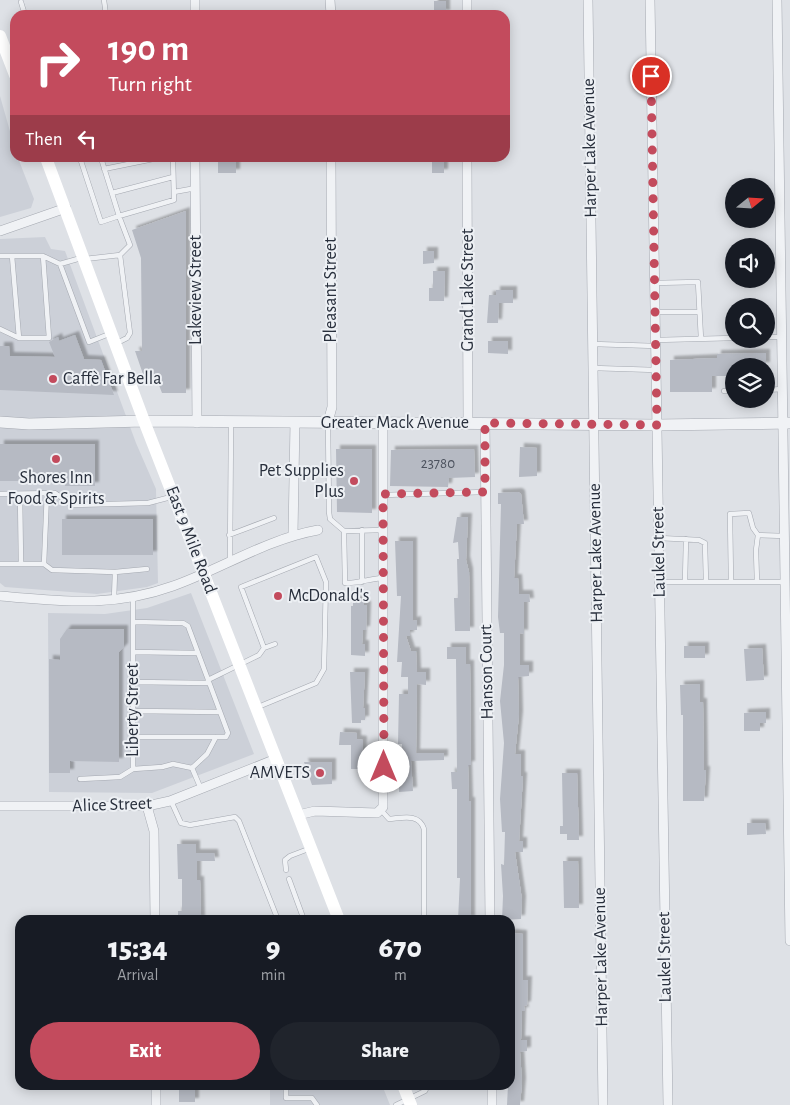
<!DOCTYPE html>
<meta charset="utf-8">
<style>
body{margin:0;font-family:"Alegreya Sans",sans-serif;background:#20242c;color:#f1f3f6;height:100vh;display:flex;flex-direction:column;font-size:19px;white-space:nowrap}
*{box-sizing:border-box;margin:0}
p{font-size:16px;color:#9ea1a6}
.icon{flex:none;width:28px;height:28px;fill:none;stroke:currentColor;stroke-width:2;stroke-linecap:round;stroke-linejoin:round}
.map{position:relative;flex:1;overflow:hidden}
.sheet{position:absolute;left:15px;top:915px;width:500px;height:175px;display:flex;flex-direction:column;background:#171b24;border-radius:15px;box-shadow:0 2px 12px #0003}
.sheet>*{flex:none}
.banner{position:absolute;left:10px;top:10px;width:500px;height:152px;border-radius:15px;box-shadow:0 2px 12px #0003;background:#c34b5d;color:#fff;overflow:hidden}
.needle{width:32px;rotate:72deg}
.controls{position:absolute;left:725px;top:178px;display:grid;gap:10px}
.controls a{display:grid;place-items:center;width:50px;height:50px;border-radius:50%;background:#171b24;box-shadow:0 2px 12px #0003;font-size:25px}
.pin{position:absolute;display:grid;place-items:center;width:42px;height:42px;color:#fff;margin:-21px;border:2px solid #fff;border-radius:50%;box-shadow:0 1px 5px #0007}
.me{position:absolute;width:55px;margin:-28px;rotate:0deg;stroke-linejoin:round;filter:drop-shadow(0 0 4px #0008)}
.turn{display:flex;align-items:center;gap:18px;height:105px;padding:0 15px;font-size:22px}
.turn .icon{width:65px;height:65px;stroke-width:2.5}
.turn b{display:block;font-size:35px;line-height:42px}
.then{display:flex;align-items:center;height:48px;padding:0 15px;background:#0003;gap:10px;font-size:19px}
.eta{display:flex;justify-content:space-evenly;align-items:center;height:85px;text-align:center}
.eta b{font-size:30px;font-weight:800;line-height:35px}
.action{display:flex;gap:10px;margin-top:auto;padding:10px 15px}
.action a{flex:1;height:58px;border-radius:30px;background:#c34b5d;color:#fff;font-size:20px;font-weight:800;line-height:58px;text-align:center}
.action a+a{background:#20242c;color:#f1f3f6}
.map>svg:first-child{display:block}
.built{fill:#ccd0d8}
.building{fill:#b6bac3;filter:url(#shadow)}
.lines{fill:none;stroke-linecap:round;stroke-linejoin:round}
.service-casing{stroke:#a4a8b0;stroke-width:5.5}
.minor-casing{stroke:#a4a8b0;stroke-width:10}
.tertiary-casing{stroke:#a4a8b0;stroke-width:12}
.service{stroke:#f0f2f5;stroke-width:4.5}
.minor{stroke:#f0f2f5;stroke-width:9}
.tertiary{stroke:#f0f2f5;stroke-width:11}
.secondary{stroke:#fff;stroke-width:12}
.route{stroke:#c34b5d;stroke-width:9;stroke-dasharray:0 16.2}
.poi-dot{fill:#c34b5d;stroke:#edf0f4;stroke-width:2}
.labels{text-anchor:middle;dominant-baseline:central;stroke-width:4;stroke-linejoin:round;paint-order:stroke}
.number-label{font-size:15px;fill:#4c525e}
.street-label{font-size:18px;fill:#282f3c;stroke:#edf0f4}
.poi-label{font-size:18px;fill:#282f3c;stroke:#edf0f4;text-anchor:start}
</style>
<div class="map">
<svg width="790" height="1105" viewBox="0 0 790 1105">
<defs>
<filter id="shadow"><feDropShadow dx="4" dy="-4" stdDeviation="1" flood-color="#0004"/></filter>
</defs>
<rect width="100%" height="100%" fill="#dee1e6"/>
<!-- built -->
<path class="built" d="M0,96L15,149V158H18L34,199L31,208L0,217Z
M45,237L51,249L65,251L136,443L156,489L158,583L147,587L97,594L5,587L0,583V239Z
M191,593L254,754L152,793L49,792L48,613L105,614L147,608Z
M270,1085H382L390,1105H270Z"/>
<!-- building -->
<path class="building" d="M434,1H446V14L434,13Z
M218,160H236V173H218Z
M432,160L444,161V173H432Z
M186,211V393H162L157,380H145L135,351H142L141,258L132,230Z
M423,251H434V263L423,264Z
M433,271H445L444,301H429V288H433Z
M496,290H513V303H499L498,323H487L489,295H496Z
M75,335L84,359L101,360L114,395L0,390V346H9L10,356L55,357L49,342L58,337L59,341Z
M488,341H508V354L488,353Z
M766,353V366H734V376H712V392H670V360L717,358V354Z
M0,444H95V486H65V481H0Z
M520,447L537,448V476L519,477Z
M336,449H372V513L337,512Z
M474,449L475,477L449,478L448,487L390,486L391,450Z
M518,492L521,494L524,524H517L514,578H518L519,594H529L530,602H524V634L520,633V665H529V676L518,677L519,715L515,754H521V776H523L519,841H523V852H515L522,900L521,919L502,920L503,896L501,864L504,865L505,832H502L500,799L504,743L500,701L504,665V633H500L498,617L501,504H498V493Z
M457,517H468L466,560L469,572L470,631H455L454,598H458L457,559H459L458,542L453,543Z
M62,519H153V555H62Z
M395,541H413V621L417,620V630H410V636H406L411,651H416L417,672H426V685L417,684L416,753H444V760L411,761L413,791L399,792V760H402V744H398L399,694H408V677H401L402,662H397L401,596H397Z
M353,600H364V605H367L366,630H363L362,644H365V656L351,655V606H353Z
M67,629H124V647L119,652V762L70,761V773H49V659L60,660V639Z
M684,646H705V658H684Z
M447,647H466V664H470L471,765H468L469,801H471V920H458L460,878H457V789H452L451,772H457L456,659H447Z
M762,648L764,680L746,681L744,649Z
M350,672H365L363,708H365V720H361V723H352Z
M700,684V702H703L704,770H706L704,801H683V715H681L680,685Z
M766,712V723H760V731H744V713Z
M340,732L357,733V739L363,740L362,758H366V769H351V745H339Z
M304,762H332V784L312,785Z
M562,773H577L579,840H567V834H560V826H563Z
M747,823H765L766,834L747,835Z
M177,844H196V853H214L215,861H197V880H200L201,920H178V911H182V879H178Z
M563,861H578L579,908H564Z
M510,933L523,934V980H528L527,1005L524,1006L525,1011H522L521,1040H527V1051L520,1052L522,1082L520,1105H507L508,1085H510Z
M179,1085H195V1102H179Z"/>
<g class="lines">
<!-- service casing -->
<g class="service-casing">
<path id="service" d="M104,0L106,15
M21,2L25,15
M80,158L101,222L119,216L101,158
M104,169L158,158
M174,192L196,188
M112,193L173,177
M0,256H43L60,264L81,258
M12,256L19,338
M85,259L120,255
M60,264L89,342L109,334
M654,283L698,282L701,339
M655,312H699
M0,329L19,338H49L43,256
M766,337H782
M656,340L734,338
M117,343L127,338L130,333L120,255L130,245L119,216L174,200L173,158
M593,344L656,346
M593,368L656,370
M766,390L783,389
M724,391H734
M328,423L329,512L330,519L344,531L345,583C358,583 370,579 383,578
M0,494L55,493L72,505L148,503L171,497
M20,494L21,564
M383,495L485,492
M362,530V582
M344,531L383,530
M229,535L274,518
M659,538L699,540L705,543L706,582
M230,561L231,423
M0,564H44L52,570L115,572L114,599
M44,564L47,493
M115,572L147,569
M659,582H785
M685,582L686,539
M731,582L730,514L749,513L753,528L758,535L785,536
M757,582L756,550L758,535
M133,597V769
M133,622L183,623L188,626L228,733L226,737H133
M264,648L275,644
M133,652L198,653
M208,680L259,655L264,648L241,587L316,557L326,582L324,669L316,683L258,707
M133,682L209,683
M133,711L220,712
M192,768L207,754L216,737
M80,779L120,777L133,769L162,767L173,764L192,768L201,789
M171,801L181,823L190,825L235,817L239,821L278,920
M381,810L389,819C403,818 419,813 424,829V920
M286,870L285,860L290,856L311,848
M289,879L304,920
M286,1085V1098H312L317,1105
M396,1105L425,1091L428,1085"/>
</g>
<!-- minor casing -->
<g class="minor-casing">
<path id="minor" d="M195,0V15
M330,0L331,15
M467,0V15
M588,0L603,1105
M650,0L668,1105
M777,0L790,941
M195,158L197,423
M467,158L468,423
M0,231L66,208
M328,422L332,407L331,158
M485,423L490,920
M293,534L295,422
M0,596C62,601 112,608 173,586C221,569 267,539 318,530
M0,806H147L170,801L276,759
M147,806L154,831L155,920
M298,815L315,811L377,813L383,807V423
M156,1085V1105
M492,1085V1105"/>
</g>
<!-- tertiary casing -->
<g class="tertiary-casing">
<path id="tertiary" d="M0,422L29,424L144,421L657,425L790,423"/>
</g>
<!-- service -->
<use href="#service" class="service"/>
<!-- minor -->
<use href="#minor" class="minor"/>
<!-- tertiary -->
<use href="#tertiary" class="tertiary"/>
<!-- secondary -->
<path class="secondary" d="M0,36L15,75
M46,158L144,421L339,920
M403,1085L411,1105"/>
</g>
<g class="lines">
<!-- route -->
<path class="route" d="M384,767L383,494L485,492V423L657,425L651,76"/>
</g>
<!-- markers -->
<g class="poi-dot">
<circle cx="53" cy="379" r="5"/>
<circle cx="56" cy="459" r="5"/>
<circle cx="354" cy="481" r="5"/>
<circle cx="278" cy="596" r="5"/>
<circle cx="320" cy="773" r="5"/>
</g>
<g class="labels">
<!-- number labels -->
<g class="number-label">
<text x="438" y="463">23780</text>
</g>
<!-- street labels -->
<g class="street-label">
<text transform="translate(590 148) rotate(-91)">Harper Lake Avenue</text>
<text transform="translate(196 290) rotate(-90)">Lakeview Street</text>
<text transform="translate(331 290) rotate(-90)">Pleasant Street</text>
<text transform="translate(468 290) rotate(-90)">Grand Lake Street</text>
<text x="395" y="423">Greater Mack Avenue</text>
<text transform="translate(191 540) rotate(69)">East 9 Mile Road</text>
<text transform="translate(659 552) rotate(-91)">Laukel Street</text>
<text transform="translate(596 553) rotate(-91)">Harper Lake Avenue</text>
<text transform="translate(487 672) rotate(-91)">Hanson Court</text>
<text transform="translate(133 710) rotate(-90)">Liberty Street</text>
<text transform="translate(112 805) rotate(-2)">Alice Street</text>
<text transform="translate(601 957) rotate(-91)">Harper Lake Avenue</text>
<text transform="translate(665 957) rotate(-91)">Laukel Street</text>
</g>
<!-- poi labels -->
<g class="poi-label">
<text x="63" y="379">Caffè Far Bella</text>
<text x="344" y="471" text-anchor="end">Pet Supplies<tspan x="344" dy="21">Plus</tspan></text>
<text x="56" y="478" text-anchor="middle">Shores Inn<tspan x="56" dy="21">Food &amp; Spirits</tspan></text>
<text x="288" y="596">McDonald's</text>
<text x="310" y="773" text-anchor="end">AMVETS</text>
</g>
</g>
</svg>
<div class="controls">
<a><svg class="needle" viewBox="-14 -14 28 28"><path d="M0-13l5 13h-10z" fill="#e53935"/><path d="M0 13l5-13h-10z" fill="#9ea1a6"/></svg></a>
<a><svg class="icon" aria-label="sound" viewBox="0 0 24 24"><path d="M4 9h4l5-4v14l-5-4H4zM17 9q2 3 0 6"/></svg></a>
<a><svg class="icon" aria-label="search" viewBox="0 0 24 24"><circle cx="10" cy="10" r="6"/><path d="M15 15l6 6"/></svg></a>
<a><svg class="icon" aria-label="layers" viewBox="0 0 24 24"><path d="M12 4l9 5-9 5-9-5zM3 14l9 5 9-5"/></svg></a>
</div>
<div class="pin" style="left:651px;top:76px;background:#d93025"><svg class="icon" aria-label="arrive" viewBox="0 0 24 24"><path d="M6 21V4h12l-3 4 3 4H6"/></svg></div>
<svg class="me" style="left:384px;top:767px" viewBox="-20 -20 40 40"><circle r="19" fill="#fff"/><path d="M0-13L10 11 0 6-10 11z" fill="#c34b5d"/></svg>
<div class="banner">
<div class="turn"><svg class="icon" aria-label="right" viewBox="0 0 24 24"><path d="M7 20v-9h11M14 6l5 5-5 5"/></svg><div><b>190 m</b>Turn right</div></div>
<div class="then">Then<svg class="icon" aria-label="left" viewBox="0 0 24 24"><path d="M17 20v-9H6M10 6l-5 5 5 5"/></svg></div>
</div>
<section class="sheet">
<div class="eta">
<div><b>15:34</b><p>Arrival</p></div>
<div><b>9</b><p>min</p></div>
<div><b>670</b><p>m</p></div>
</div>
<div class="action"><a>Exit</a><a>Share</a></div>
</section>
</div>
